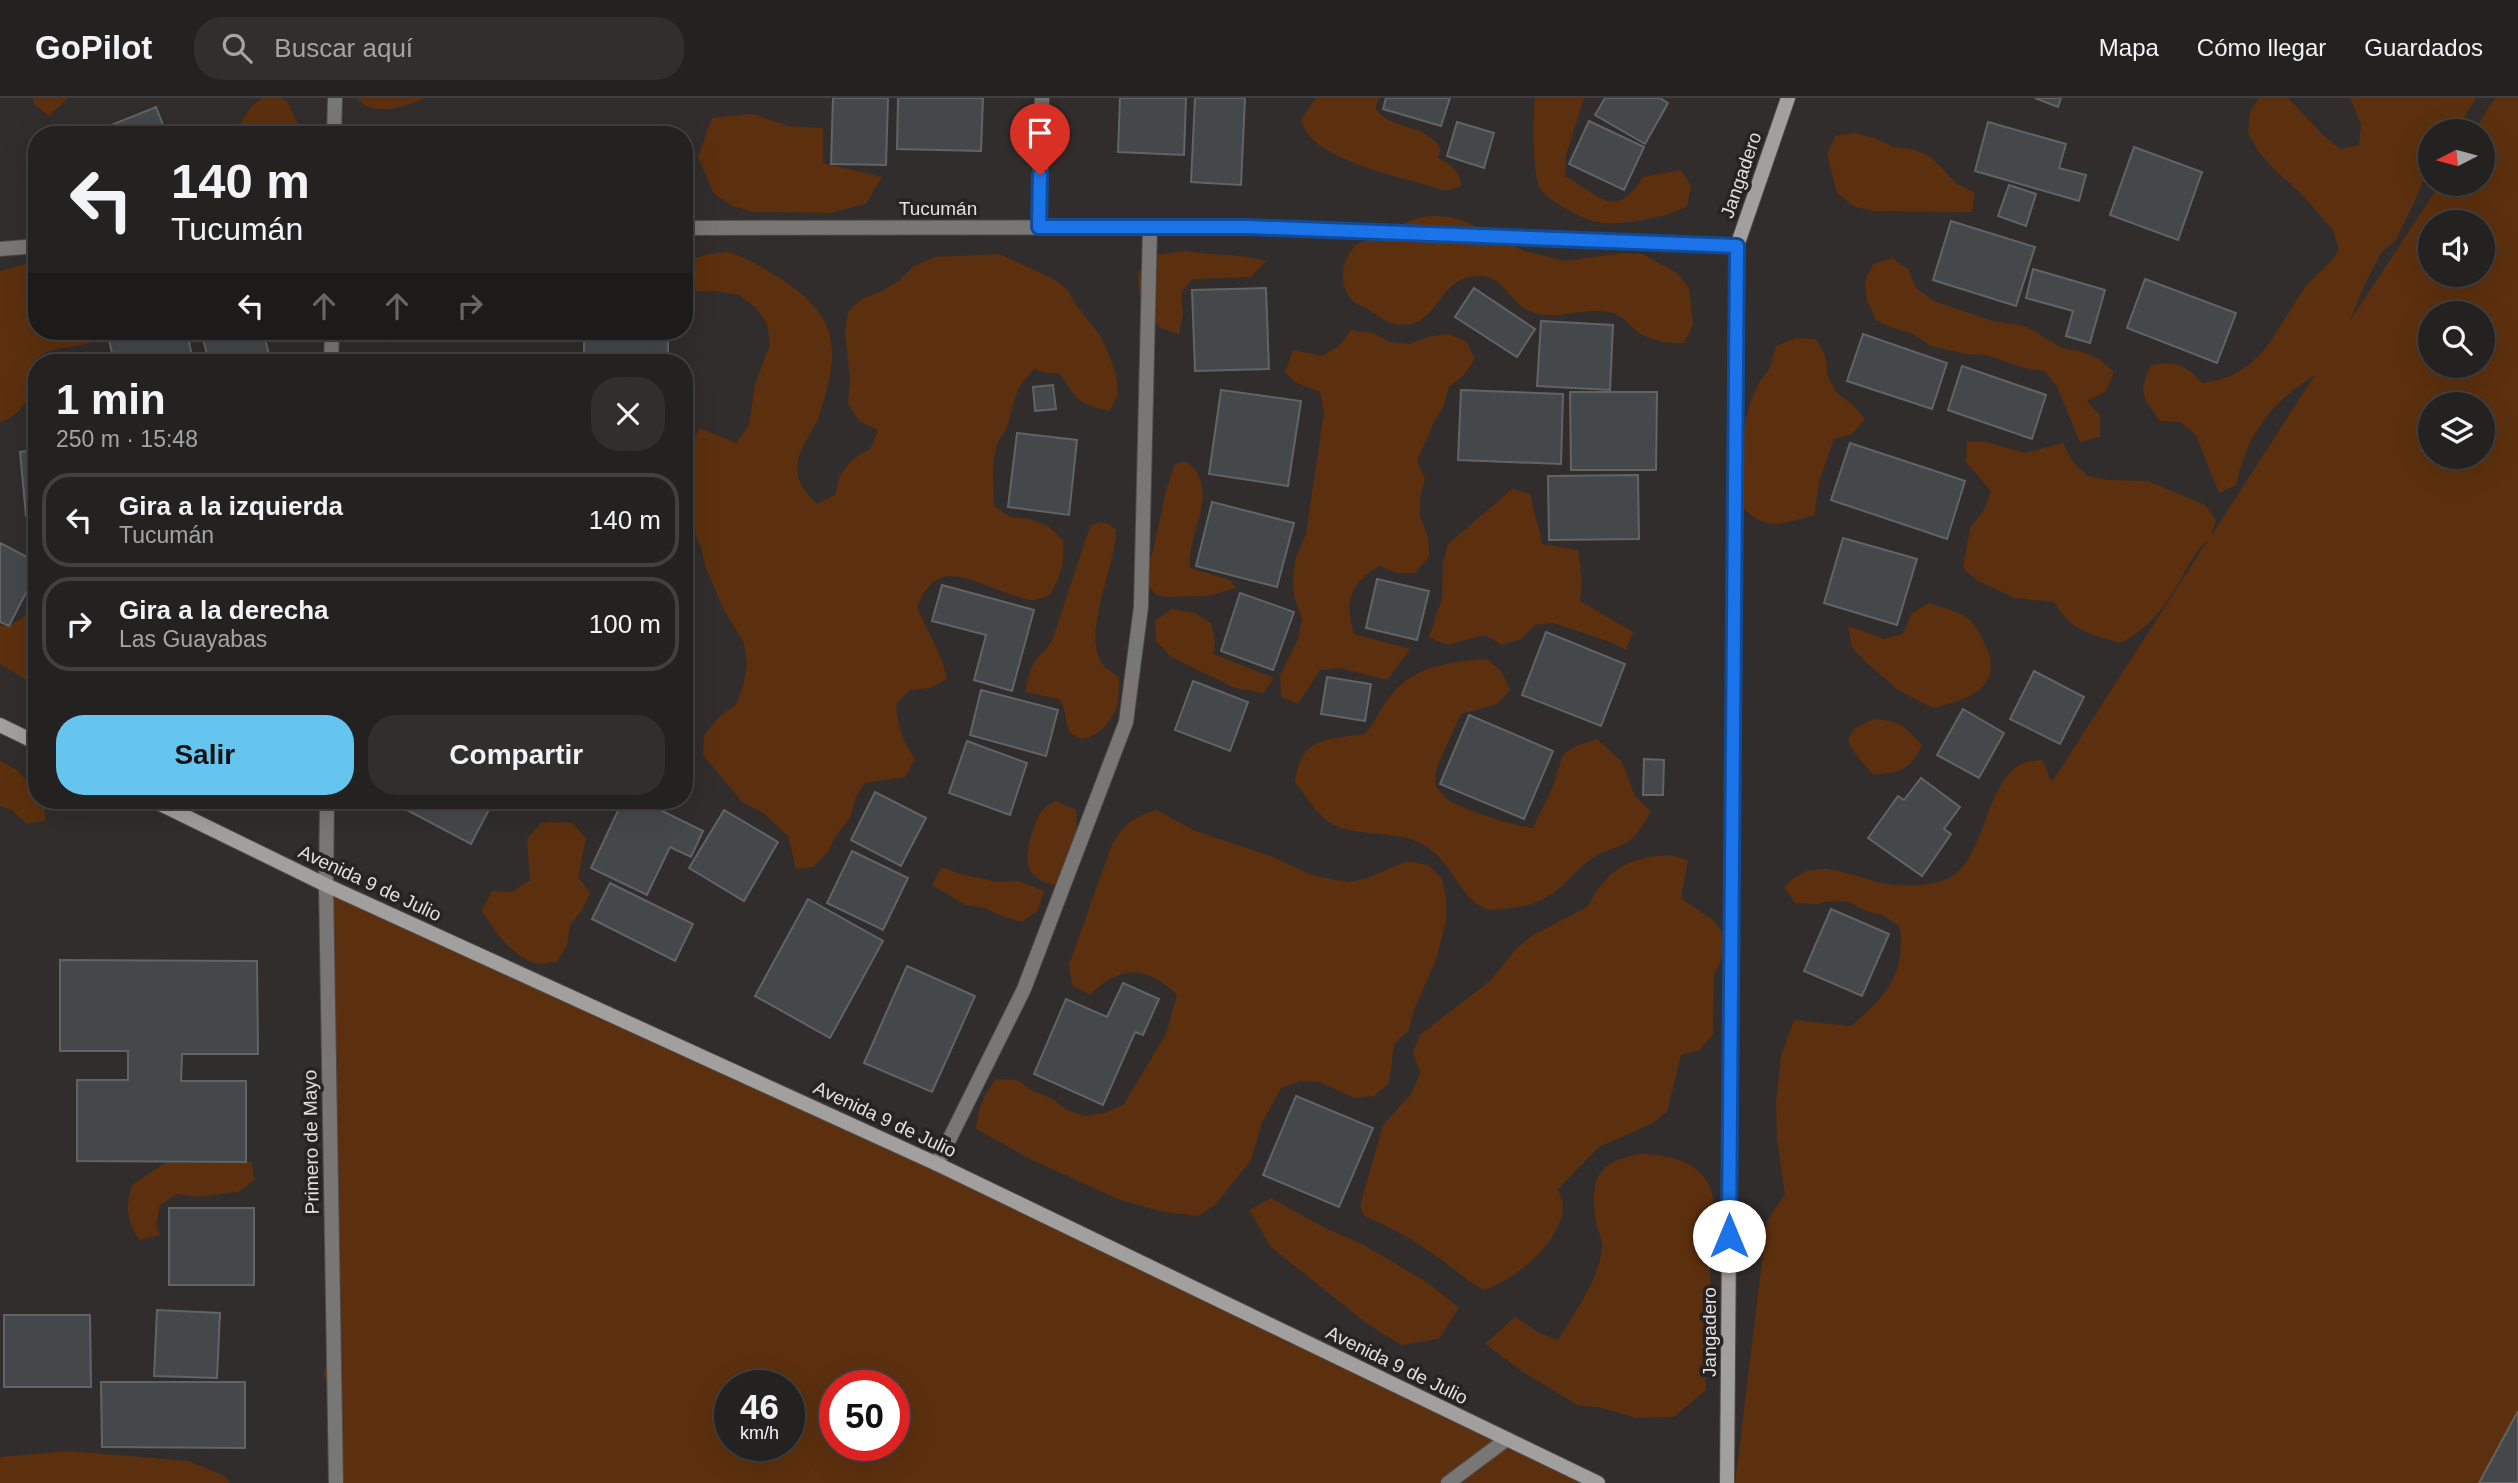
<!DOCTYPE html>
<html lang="es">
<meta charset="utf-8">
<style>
body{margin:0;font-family:Helvetica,sans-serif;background:#302f2e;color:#f1f3f6;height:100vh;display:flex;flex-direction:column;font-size:26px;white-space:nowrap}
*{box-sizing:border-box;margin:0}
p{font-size:23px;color:#a3a4a5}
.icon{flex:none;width:38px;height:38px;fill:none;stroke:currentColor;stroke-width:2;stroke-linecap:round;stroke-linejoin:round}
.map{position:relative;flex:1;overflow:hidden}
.panel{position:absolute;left:28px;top:256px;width:665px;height:455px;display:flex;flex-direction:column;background:#242221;border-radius:28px;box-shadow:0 7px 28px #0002,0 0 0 2px #413f3f}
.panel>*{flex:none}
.banner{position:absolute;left:28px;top:28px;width:665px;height:214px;border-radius:28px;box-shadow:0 7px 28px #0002,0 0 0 2px #413f3f;background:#242221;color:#f1f3f6;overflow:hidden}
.needle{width:46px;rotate:264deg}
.buttons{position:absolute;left:2418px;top:21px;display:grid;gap:14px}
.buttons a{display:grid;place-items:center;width:77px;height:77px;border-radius:50%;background:#242221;box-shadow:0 7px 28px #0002,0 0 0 2px #413f3f;font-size:35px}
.speed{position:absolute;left:714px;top:1272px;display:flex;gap:14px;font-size:35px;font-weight:700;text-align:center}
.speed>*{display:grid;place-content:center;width:91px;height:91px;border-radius:50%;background:#242221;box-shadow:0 7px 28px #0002,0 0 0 2px #413f3f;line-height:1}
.speed small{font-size:18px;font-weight:400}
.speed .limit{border:10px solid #d22;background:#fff;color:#111}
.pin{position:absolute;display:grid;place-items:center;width:60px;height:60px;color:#fff;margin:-72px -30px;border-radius:50% 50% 50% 0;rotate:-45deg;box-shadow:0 0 7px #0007}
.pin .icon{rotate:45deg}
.me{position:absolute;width:77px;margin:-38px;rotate:0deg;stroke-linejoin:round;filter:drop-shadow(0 0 5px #0008)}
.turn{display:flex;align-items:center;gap:24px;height:147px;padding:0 28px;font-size:32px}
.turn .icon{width:91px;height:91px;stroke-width:2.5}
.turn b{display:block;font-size:49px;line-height:60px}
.lanes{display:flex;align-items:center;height:66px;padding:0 28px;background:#0003;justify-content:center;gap:35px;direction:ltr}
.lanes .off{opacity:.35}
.round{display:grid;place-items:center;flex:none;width:74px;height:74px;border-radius:28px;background:#302f2e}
.head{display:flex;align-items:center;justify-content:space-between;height:119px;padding:0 28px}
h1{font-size:42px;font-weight:800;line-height:52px}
.button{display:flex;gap:14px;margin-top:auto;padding:14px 28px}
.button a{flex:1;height:80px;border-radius:28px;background:#65c5ee;color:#111;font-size:28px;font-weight:800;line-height:80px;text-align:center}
.button a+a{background:#302f2e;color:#f1f3f6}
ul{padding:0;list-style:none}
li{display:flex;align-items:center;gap:21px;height:94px;margin:0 14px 10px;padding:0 14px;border:4px solid #413f3f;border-radius:28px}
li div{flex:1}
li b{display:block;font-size:26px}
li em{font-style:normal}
header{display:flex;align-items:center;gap:42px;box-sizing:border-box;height:98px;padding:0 35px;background:#242221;border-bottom:2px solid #413f3f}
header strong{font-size:33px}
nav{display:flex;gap:38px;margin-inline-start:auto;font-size:24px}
.search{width:490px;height:63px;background:#302f2e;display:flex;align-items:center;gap:18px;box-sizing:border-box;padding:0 24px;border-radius:28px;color:#a3a4a5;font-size:26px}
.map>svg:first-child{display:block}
.green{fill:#5c300e;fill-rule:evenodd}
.building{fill:#45484a;stroke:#606465;stroke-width:2}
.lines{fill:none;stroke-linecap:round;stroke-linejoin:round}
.street-casing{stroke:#4c4a48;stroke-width:16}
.secondary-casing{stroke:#4c4a48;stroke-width:16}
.street{stroke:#787776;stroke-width:14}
.secondary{stroke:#a2a09f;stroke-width:14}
.route-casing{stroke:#114b97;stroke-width:18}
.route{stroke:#1a73e8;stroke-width:12}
.labels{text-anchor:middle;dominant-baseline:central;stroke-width:7;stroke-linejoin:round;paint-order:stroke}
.street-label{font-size:19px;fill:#e1e0de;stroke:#262322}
</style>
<header>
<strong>GoPilot</strong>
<div class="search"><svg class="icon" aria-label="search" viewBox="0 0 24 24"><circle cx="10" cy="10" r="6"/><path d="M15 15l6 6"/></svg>Buscar aquí</div>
<nav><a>Mapa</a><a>Cómo llegar</a><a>Guardados</a></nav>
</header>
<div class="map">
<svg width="2518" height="1385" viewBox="0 0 2518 1385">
<rect width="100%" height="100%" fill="#302d2c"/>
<!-- green -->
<path class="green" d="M33,0H68L49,18L34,6Z
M263,0H279L287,3L303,37H216L240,25L252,8Z
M357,0H425C407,9 371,20 357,0Z
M1316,0H1379L1375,10C1391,33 1427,25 1441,51L1438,60C1451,67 1460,72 1461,88L1451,92H1442C1407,79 1309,64 1301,21Z
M1535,0H1584L1566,57L1565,78C1599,97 1615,124 1643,79L1681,72L1691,88L1687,108C1672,116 1664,118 1647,121C1610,128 1592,128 1560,107C1554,103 1544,97 1540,90C1532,76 1533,17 1535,0Z
M2259,0H2288L2324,38L2340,51L2359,47L2361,26L2350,0H2476L2464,20L2451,33H2431V64L2414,105L2396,142L2381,155L2364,188L2350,223L2440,86H2483V33H2474L2495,0H2518V1385H1735L1767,1123L1785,1096L1777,1042L1776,1005L1781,958L1794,922L1851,928C1886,898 1905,878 1900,829L1883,817L1866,813L1849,804L1830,803L1817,806L1795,805L1784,789C1813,759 1838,773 1873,783C1897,789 1924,790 1947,781C1986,764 1983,687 2021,666C2027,663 2036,663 2042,662L2052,684L2208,442C2198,450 2192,461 2186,472C2168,504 2153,529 2120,545C2089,536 2071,532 2054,504L2015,500L1978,483L1963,470L1970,430L1984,412L1991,393L1966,364L1967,344H1986L2025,355L2063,345L2072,363L2088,378L2108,382L2148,383L2205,407L2216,422L2211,438L2315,277C2270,305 2248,335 2236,387L2219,395L2196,337L2180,324L2160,323C2142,300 2138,294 2151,267C2177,263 2185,266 2202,285C2259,279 2272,238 2300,197C2312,178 2327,172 2339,152L2333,132L2303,98L2272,69L2258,53L2248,35L2250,14ZM2431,124H2483V177H2431ZM2431,215H2483V268H2431ZM2431,306H2483V359H2431Z
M752,16L788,28L823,30V65L882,79L866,106L830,115L754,114L732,108L714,96L698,59L712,20Z
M1854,35L1875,40L1893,49L1912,51L1931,59L1957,86L1975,95L1972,114L1875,113L1855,109L1837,95L1827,56L1835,38Z
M1431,118L1451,119L1469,125L1524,153L1565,163L1623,155L1643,156L1677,175L1689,190L1693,227L1684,245C1670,245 1656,244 1643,237C1630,230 1625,217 1609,214C1584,209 1553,224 1529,213C1509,204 1504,178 1479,178C1433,178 1439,241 1388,224C1382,221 1376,216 1370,212C1365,209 1356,207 1352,202C1338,187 1341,164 1354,149C1358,144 1366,143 1372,141C1396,131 1404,121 1431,118Z
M1186,153C1213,158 1239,155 1266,163L1251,179L1192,181L1181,195L1183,216L1179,236L1160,230L1146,214L1139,195L1138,176L1147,158Z
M728,154C748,160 763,170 781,181C840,219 840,252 820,315C814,335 798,349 797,370C797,385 807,396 817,406L835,397L840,377L853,361L871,350L878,332L859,323L848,305L850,281L845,234L848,214L862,201L882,193L898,183L914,168L935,159L999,156L1052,180L1067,191L1076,207L1101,239L1109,257L1116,276L1118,296L1110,313C1095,310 1081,307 1072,294C1067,287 1064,280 1058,275H1046L1034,271L1018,290L1007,329L997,346L993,366L994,408L1010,419L1030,421L1048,428L1063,442C1065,464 1061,478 1050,497C1045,499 1039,501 1034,502C1027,503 1019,499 1013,497C973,485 936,455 917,510L942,562L947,581L930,590L910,592L896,606C898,628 902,643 915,661L905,679L865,685L856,699L850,720L835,739L828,754L813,769L796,771L788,738L762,714L743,705L703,657L704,637L719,619L736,607L743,588L747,567L744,545L724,512L705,468L701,448L691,431L684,427V378L689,371L691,350L699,330L736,345L749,327L755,286L770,247L767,225L755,209L739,197L717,193L698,194L684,183L690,162L708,156Z
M1892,160L1908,171L1916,190L1934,203L1989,222L2027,229L2062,250L2079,253L2099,261L2114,274L2106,293L2087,303L2100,317V339L2080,344L2057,289L2044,273L2024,270L1986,257L1966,256L1930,248L1914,236L1893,230L1876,222L1867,203L1865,183L1873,166Z
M37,163V233L97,234L92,244C74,251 50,247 35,262C28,268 31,275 31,283C31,301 18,320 0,324V173Z
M1351,232L1373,235L1390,244L1409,246L1428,239L1448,236L1466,243L1475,260L1464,277L1449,289L1443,309L1433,326L1417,363L1425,381L1420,401V419L1428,439L1429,459L1415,475H1397L1379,468C1350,486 1344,504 1354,536L1410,551L1387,582L1340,570L1320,572L1298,606L1281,599L1280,578L1298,541L1302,521L1294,498L1293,479L1296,459L1306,436L1324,314L1320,294L1295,284L1285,274L1293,252L1322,258L1339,248Z
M381,233H466L408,239L389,245Z
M1796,240L1816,241L1825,257L1828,279L1837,295L1853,307L1865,321L1852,336L1834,341L1820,381L1814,418C1781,424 1768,436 1741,408L1739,368L1745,325L1750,305L1759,285L1771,268L1776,248Z
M1185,363C1224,389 1186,436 1190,470L1230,482L1236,490L1207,498L1167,499L1157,497L1150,490L1145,472L1153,453L1166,393L1175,366Z
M1512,391L1531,396C1532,414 1540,428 1542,446L1578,452L1582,484L1580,503L1633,534L1626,552L1610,544L1553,525L1535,527L1521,541L1502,547L1485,537L1447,547L1429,539L1442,500L1443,465L1448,446Z
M1099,424L1109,426L1116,432C1117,465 1080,537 1103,566C1106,572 1114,575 1119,580C1119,589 1119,599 1117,608C1113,624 1088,651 1072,636C1063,628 1069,614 1059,601L1025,594C1027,583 1029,572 1036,562C1042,554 1049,550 1053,540L1090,428Z
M1929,505C1940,509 1954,512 1964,518C1974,524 1980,535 1984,544C2007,589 1969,601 1933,610L1898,592L1868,566L1852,550L1848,528L1884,541L1903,536L1911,516Z
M37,510V583L25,581L0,566V528H9Z
M1172,511L1195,515L1211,525L1215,543L1213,556L1274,580L1263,595L1235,590L1171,559L1156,543L1155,523Z
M1487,561L1502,574L1510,592L1497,606L1461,616L1436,671L1435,687C1438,691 1442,696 1446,700C1461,712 1514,728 1533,730C1538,717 1545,707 1550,695C1567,657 1551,655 1597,641L1622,664L1635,698L1651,714C1644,725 1636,741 1624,746C1612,752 1601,753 1590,762C1560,786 1554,806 1510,810C1503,811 1491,813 1484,810C1457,798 1453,760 1418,744C1394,733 1355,738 1334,727C1318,719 1306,698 1295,684C1301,637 1327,642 1365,636C1374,626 1378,615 1386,604C1409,568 1448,564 1487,561Z
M1873,621C1898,622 1905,628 1922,647C1910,672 1901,674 1874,677L1859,661L1848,643L1854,631Z
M0,663L17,672L37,695V702L44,703L45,723L26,726L12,712L0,708Z
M1056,703L1076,712C1079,736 1071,770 1055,787C1022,781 1024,757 1033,732C1038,718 1042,708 1056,703Z
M1157,712L1193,732L1273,759L1309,776L1330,781L1349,784L1368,780L1407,763L1428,767L1442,781L1446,800V822L1441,843L1436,862L1413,914L1409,932L1394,946L1389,985L1374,998L1354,1000L1320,984L1300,983L1281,990L1262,1025L1251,1062L1215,1107L1198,1118L1159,1113L1120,1102L1030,1061L976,1031C978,1011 983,997 996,981L1017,982L1033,993L1051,1000L1067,1012L1085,1018L1105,1015L1124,1006L1134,989L1166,936L1177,897C1147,867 1119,867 1090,897L1072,887L1069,867L1111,749C1124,726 1132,719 1157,712Z
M554,724L573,725L586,741L578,779L590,795L582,812L570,827L567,847L557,864C552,864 545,866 540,866C513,861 494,833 482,812L492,793L512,794L530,782L527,741L541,725Z
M1669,757L1688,762L1681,800L1713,822L1725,838L1723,858L1714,877L1713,936L1700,952L1681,957L1667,1014L1651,1026L1599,1049L1558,1091C1560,1097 1564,1106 1563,1112C1558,1147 1515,1182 1484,1192C1466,1182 1452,1169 1435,1157C1413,1142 1389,1128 1364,1118L1360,1108L1383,1027L1412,995L1420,975L1413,954L1421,936L1490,883L1517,850L1533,837L1587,809L1597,792L1611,776L1628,765L1648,759Z
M942,769L960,776L998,784L1019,783L1044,793L1038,812L1022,824L1002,818L984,810L965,807L932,787Z
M326,787L937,1066L1598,1385H336L335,1297L325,1282L324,1274L332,1236ZM730,1288H789V1348H730ZM835,1288H894V1348H835Z
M1641,1056C1666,1057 1698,1062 1710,1089C1718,1108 1713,1148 1710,1169C1709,1177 1712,1186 1711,1195C1709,1228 1705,1260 1706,1292L1674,1319L1636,1320L1599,1309L1579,1308L1523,1274L1485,1246L1515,1219L1539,1235L1558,1242C1574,1214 1599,1183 1602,1150C1603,1143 1599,1135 1597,1129C1589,1085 1594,1063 1641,1056Z
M251,1064L255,1082L238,1094L197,1099L177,1096L160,1107L156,1128L160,1137L139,1142C127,1121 125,1111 132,1087L165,1065Z
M1271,1100L1325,1130L1362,1146L1428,1185L1459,1210L1439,1241L1401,1247L1366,1225L1271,1149L1249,1112Z
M69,1353L188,1363L225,1378L230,1385H0V1359Z"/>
<!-- building -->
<path class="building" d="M833,0H888L886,67L831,66Z
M898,0H983L981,53L897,51Z
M1120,0H1186L1184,57L1118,54Z
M1195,0H1245L1241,87L1191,84Z
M1386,0H1450L1441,28L1383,11Z
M1605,0H1660L1668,5L1645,46L1595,17Z
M2035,0H2061L2058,9Z
M156,9L167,37H97L96,33Z
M1589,23L1644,49L1624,92L1569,66Z
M1457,24L1494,35L1484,70L1447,58Z
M1988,24L2066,46L2059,70L2086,77L2079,103L1975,73Z
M2134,49L2202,74L2178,142L2110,117Z
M2009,87L2036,96L2026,128L1998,118Z
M1951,123L2035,149L2016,208L1933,182Z
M2033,171L2105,192L2090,245L2066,238L2073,213L2026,200Z
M2145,181L2236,215L2217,265L2127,230Z
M1266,190L1269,271L1195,273L1192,192Z
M1474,190L1535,231L1517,259L1455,219Z
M1541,223L1613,227L1610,292L1537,288Z
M107,233H187L193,264H114Z
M201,233H263L271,264H209Z
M584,233H668V264H584Z
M1863,236L1947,265L1932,311L1847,283Z
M1962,268L2046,297L2032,341L1948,312Z
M1053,287L1056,311L1035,313L1033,289Z
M1221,292L1301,303L1288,388L1209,376Z
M1461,292L1563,296L1561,366L1458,362Z
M1570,294H1657L1656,372H1571Z
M1017,335L1077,342L1069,417L1008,409Z
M1850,345L1965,383L1947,441L1831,402Z
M37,352V417L26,418L20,354Z
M1638,377L1639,441L1549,442L1548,378Z
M1212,404L1294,425L1277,489L1196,468Z
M1843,440L1917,461L1897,527L1824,505Z
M0,445L37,464V473L9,528L0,524Z
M1377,481L1429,493L1417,542L1366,530Z
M942,487L1034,512L1012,593L974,582L986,537L932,523Z
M1240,495L1294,514L1273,572L1221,553Z
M1546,534L1625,566L1601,628L1522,597Z
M2034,573L2084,599L2060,646L2010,621Z
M1327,579L1371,586L1365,623L1321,616Z
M1193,583L1248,604L1230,653L1175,632Z
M981,592L1058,612L1046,658L970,637Z
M1963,611L2004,635L1979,680L1937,657Z
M1469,617L1553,653L1524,721L1440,686Z
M967,643L1027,665L1010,717L949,695Z
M1644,661L1664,662L1663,697H1643Z
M1921,680L1960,709L1944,731L1951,736L1922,778L1868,740L1898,698L1904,702Z
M875,694L926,720L901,768L851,742Z
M410,702H494L471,746L405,711Z
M623,702H640L703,733L691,759L670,749L647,797L591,770Z
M724,712L778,744L744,803L689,770Z
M852,753L908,780L883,832L827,805Z
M610,785L693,826L675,863L592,821Z
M808,801L883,843L830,940L755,898Z
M1831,811L1889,836L1862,898L1804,873Z
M60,862L257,863L258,956H182L181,983H246V1064L77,1063V982H128V953H60Z
M907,868L975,898L932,994L864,965Z
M1123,885L1159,901L1143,937L1135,934L1103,1007L1034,976L1066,901L1107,919Z
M1296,998L1373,1030L1339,1109L1263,1077Z
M169,1110H254V1187H169Z
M157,1212L220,1215L217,1280L154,1278Z
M4,1217H90L91,1289H4Z
M101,1284H245V1350L102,1349Z
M2518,1313V1385H2479Z"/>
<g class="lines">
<!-- street casing -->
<g class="street-casing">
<path id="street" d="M334,37L335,0
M1039,129L1042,0
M684,130L1248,129L1737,148
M0,151L37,148
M331,264L332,233
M327,702L326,787L336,1385
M937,1066L1024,891L1126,624L1141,509L1150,129
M1448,1385L1507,1341"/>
</g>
<!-- secondary casing -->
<g class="secondary-casing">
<path id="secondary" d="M0,627L37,645
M152,702L326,787L937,1066L1598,1385
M1727,1385L1737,148L1788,0"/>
</g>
<!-- street -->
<use href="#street" class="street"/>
<!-- secondary -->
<use href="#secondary" class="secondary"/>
</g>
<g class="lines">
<!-- route casing -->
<g class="route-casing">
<path id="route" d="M1040,77L1039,129H1248L1737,148L1729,1138"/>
</g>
<!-- route -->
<use href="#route" class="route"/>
</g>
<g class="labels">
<!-- street labels -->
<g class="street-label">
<text transform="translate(1741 77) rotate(-71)">Jangadero</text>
<text x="938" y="110">Tucumán</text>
<text transform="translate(370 785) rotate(25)">Avenida 9 de Julio</text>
<text transform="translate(885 1021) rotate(25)">Avenida 9 de Julio</text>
<text transform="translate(311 1044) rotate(-91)">Primero de Mayo</text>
<text transform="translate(1709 1234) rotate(-90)">Jangadero</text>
<text transform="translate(1397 1267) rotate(26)">Avenida 9 de Julio</text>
</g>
</g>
</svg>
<div class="buttons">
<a><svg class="needle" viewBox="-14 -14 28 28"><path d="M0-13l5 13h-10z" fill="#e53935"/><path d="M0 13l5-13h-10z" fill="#a3a4a5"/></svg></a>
<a><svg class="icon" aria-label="sound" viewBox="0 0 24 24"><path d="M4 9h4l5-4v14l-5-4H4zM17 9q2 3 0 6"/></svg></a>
<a><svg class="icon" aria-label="search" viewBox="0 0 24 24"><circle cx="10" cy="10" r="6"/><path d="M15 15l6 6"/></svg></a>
<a><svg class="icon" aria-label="layers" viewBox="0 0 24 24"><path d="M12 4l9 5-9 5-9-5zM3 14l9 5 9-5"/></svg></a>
</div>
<div class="speed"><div>46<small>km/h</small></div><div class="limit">50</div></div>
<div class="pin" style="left:1040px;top:77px;background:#d93025"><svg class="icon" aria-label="arrive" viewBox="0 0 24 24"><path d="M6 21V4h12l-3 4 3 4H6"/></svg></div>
<svg class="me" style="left:1729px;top:1138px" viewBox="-20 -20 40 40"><circle r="19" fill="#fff"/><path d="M0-13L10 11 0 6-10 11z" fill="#1a73e8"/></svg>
<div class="banner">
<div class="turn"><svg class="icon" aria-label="left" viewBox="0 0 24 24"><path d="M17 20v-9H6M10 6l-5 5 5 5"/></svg><div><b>140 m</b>Tucumán</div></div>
<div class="lanes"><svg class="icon" aria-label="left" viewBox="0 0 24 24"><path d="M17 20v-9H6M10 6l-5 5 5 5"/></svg><svg class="icon off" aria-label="ahead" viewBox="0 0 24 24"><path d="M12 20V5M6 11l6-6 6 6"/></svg><svg class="icon off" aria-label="ahead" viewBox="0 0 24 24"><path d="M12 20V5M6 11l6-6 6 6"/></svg><svg class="icon off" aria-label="right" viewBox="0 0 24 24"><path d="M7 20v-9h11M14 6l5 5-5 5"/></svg></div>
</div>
<section class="panel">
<div class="head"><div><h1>1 min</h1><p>250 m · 15:48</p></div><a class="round"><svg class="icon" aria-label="close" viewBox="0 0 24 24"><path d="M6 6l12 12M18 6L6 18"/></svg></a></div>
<ul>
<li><svg class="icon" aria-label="left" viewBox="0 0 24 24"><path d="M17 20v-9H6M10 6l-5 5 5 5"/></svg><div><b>Gira a la izquierda</b><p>Tucumán</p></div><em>140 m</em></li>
<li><svg class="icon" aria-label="right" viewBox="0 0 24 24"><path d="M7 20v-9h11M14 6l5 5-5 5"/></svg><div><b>Gira a la derecha</b><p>Las Guayabas</p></div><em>100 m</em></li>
</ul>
<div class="button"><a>Salir</a><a>Compartir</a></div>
</section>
</div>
